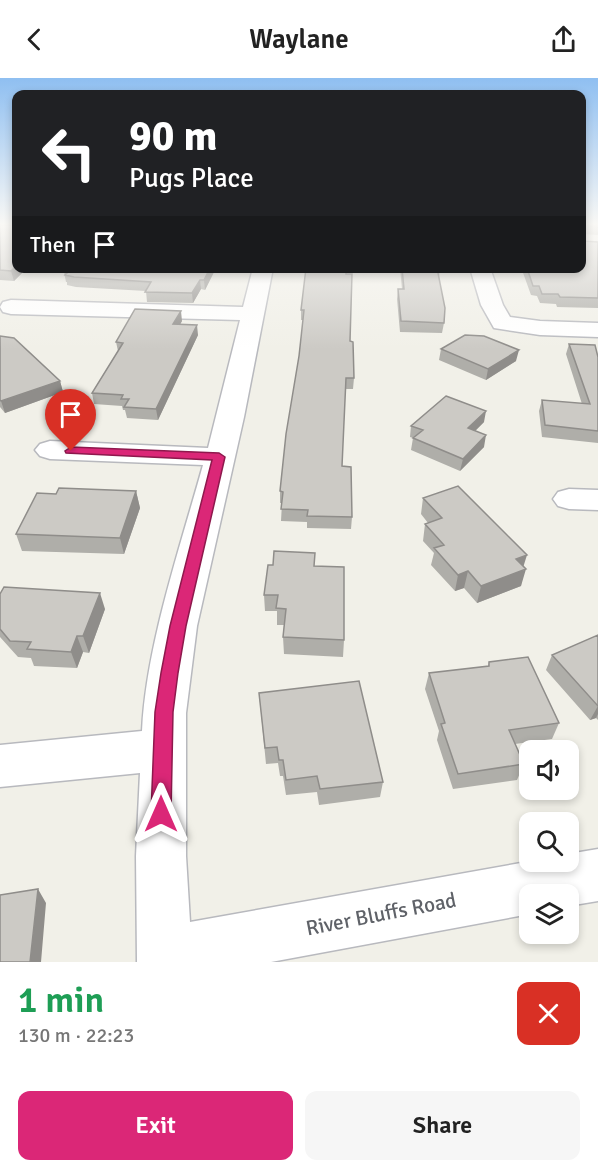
<!DOCTYPE html>
<meta charset="utf-8">
<style>
body{margin:0;font-family:Signika,sans-serif;background:#f6f6f6;color:#222;height:100vh;display:flex;flex-direction:column;font-size:22px;white-space:nowrap}
*{box-sizing:border-box;margin:0}
p{font-size:20px;color:#767676}
.icon{flex:none;width:33px;height:33px;fill:none;stroke:currentColor;stroke-width:2;stroke-linecap:round;stroke-linejoin:round}
.map{position:relative;height:884px;overflow:hidden}
.drawer{display:flex;flex-direction:column;background:#fff;flex:1}
.drawer>*{flex:none}
.banner{position:absolute;left:12px;top:12px;width:574px;height:183px;border-radius:12px;box-shadow:0 3px 9px #0003;background:#202124;color:#fff;overflow:hidden}
.fabs{position:absolute;left:519px;top:662px;display:grid;gap:12px}
.fabs a{display:grid;place-items:center;width:60px;height:60px;border-radius:12px;background:#fff;box-shadow:0 3px 9px #0003;font-size:30px}
.pin{position:absolute;display:grid;place-items:center;width:51px;height:51px;color:#fff;margin:-62px -26px;border-radius:50% 50% 50% 0;rotate:-45deg;box-shadow:0 0 6px #0007}
.pin .icon{rotate:45deg}
.me{position:absolute;width:66px;margin:-33px;rotate:0deg;stroke-linejoin:round;filter:drop-shadow(0 0 4px #0008)}
.turn{display:flex;align-items:center;gap:21px;height:126px;padding:0 18px;font-size:27px}
.turn .icon{width:78px;height:78px;stroke-width:2.5}
.turn b{display:block;font-size:42px;line-height:51px}
.then{display:flex;align-items:center;height:57px;padding:0 18px;background:#0003;gap:12px;font-size:22px}
.round{display:grid;place-items:center;flex:none;width:63px;height:63px;border-radius:12px;background:#f6f6f6}
.headline{display:flex;align-items:center;justify-content:space-between;height:102px;padding:0 18px}
h1{font-size:36px;font-weight:600;line-height:45px;color:#1e9e55}
.primary-button{display:flex;gap:12px;margin-top:auto;padding:12px 18px}
.primary-button a{flex:1;height:69px;border-radius:12px;background:#db2777;color:#fff;font-size:24px;font-weight:600;line-height:69px;text-align:center}
.primary-button a+a{background:#f6f6f6;color:#222}
header{display:flex;justify-content:space-between;align-items:center;height:78px;padding:0 18px;background:#fff;font-size:27px;font-weight:600}
.map>svg:first-child{display:block}
.lines{fill:none;stroke-linecap:round;stroke-linejoin:round}
.minor-casing{stroke:#b8b9be;stroke-width:3}
.minor{fill:#fff;fill-rule:evenodd}
.wall{fill:#afaea9}
.shaded-wall{fill:#8f8d8a}
.building{fill:#cccac5;stroke:#8f8d8a;stroke-width:1.5}
.route{fill:#db2777;stroke:#8e194d;stroke-width:1.5}
.labels{text-anchor:middle;dominant-baseline:central;stroke-width:6;stroke-linejoin:round;paint-order:stroke}
.near-street-label{font-size:21px;fill:#5f6268;stroke:#fff}
</style>
<header><svg class="icon" aria-label="back" viewBox="0 0 24 24"><path d="M15 5l-7 7 7 7"/></svg>Waylane<svg class="icon" aria-label="share" viewBox="0 0 24 24"><path d="M12 15V3M7 8l5-5 5 5M5 13v7h14v-7"/></svg></header>
<div class="map">
<svg width="598" height="884" viewBox="0 0 598 884">
<rect width="100%" height="100%" fill="#f1f0e8"/>
<g class="lines">
<!-- minor casing -->
<g class="minor-casing">
<path id="minor" d="M253,190H273L244,339L197,548L186,635V778L190,844L532,783H568V776L598,771V823L568,828V816H530V836L271,884H137L136,778L140,695L0,709V667L142,653C146,568 180,470 203,387L50,381L40,378L35,372L40,366L50,363L208,370L240,242L11,236L3,234L0,229L3,224L11,222L243,229Z
M470,190H490L503,227L510,239L540,243L598,245V259L540,257L494,250L481,227Z
M569,411L598,412V432L569,431L558,428L553,421L558,414Z"/>
</g>
<!-- minor -->
<use href="#minor" class="minor"/>
</g>
<!-- wall -->
<path class="wall" d="M0,147L16,190H22V195L14,203L0,202Z
M582,147H598V157L583,156V163L598,164V230L557,229L556,226L540,225L537,218L531,217L522,192H519V190H582Z
M68,190H216L205,212L201,211L193,225L147,224L146,213L76,209L67,207V204H66L64,194Z
M306,190L350,263L354,300L353,311H345L342,388L352,439L351,451L307,450V444L281,443L282,425H280V413L299,278L303,242H301V232Z
M400,190H440L439,199L444,245L442,255L400,254L397,221L398,211H402Z
M182,243L180,246L198,257L158,342L127,340L125,332H123L122,328L94,326L92,315L118,273L116,264Z
M0,258L60,303L63,314L5,335L0,329Z
M569,266L598,279V365L542,359L539,333L542,322L582,326L566,276Z
M441,271L516,283L486,302L439,282Z
M484,344L475,353L484,369L460,393L411,372L413,360L410,359L411,348Z
M136,413L140,430L124,476L22,473L16,456L56,416Z
M423,420L523,489L521,508L477,525L464,510L455,513L431,487L434,475L423,463L425,446L428,445L421,436Z
M315,488L344,562L343,579L284,576L283,559L284,547H277V533H265L264,517Z
M0,516L105,531L89,575L83,574L77,590L34,588L31,580L18,579L0,559Z
M598,557V642L596,640L590,642L546,592L552,577Z
M489,584L559,645L552,661L515,666L524,686L517,702L453,711L437,662L439,653L425,611L429,595L488,588Z
M259,615L383,704L380,719L319,727L317,714L286,717L283,698H280L278,685L266,686Z"/>
<!-- shaded-wall -->
<path class="shaded-wall" d="M16,188V190H22V195L14,203L11,193Z
M210,190H216L205,212L204,202Z
M200,202L201,211L193,225L192,215Z
M181,233L182,243L175,256L173,246Z
M197,247L198,257L158,342L156,331Z
M519,272L516,283L486,302L488,291Z
M60,303L63,314L5,335L1,323Z
M486,333L484,344L466,362L468,350Z
M486,357L484,369L460,393L463,381Z
M136,413L140,430L124,476L120,460Z
M527,477L522,493L526,491L521,508L477,525L481,508L516,481Z
M468,493L464,510L455,513L458,497Z
M100,515L105,531L89,575L83,558Z
M77,558L83,574L77,590L71,574Z
M598,628V636L596,640L590,642Z
M38,811L46,825L41,884H30Z"/>
<!-- building -->
<path class="building" d="M0,147H16V188L11,193L0,192Z
M582,147H598V149L583,148V163L598,164V220L560,219L558,216H542L539,208H533L527,190H582Z
M68,190H210L204,202H200L192,215L145,214L151,204L74,199L65,197L67,195L64,194Z
M306,190H346V196H352L350,263L353,264L354,300H346L342,388L351,389L352,439L307,438L308,432L281,431L283,414L280,413L286,356L299,278L304,232H301Z
M402,190H437L445,230L444,245L401,243L398,211H404Z
M135,231L181,233L173,246L197,247L156,331L124,329L129,321H121L123,317L92,315L123,265L116,264Z
M465,257L484,258L519,272L488,291L441,271Z
M0,258L14,260L60,303L1,323L0,322Z
M569,266L595,267L598,279V353L545,347L542,322L590,326Z
M446,318L486,333L468,350L486,357L463,381L413,360L423,352L411,348Z
M458,408L527,477L516,481L526,491L481,508L468,493L458,497L434,470L444,467L425,446L442,440L423,420Z
M59,410L136,413L120,460L16,456L37,415L56,416Z
M274,473L315,475L314,488L344,489V562L283,559L286,531L276,530L278,517H264L268,487H273Z
M4,509L100,515L83,558H77L71,574L27,571L31,564L10,563L0,551V516Z
M598,557V628L552,577Z
M528,579L559,645L509,652L524,686L458,696L441,646L445,645L429,595L489,588V584Z
M359,603L383,704L320,711L317,698L286,702L283,682H279L277,669L265,670L259,615Z
M38,811L30,884H0V817Z"/>
<!-- sky -->
<linearGradient id="sky" x2="0" y2="1"><stop stop-color="#8fbff1"/><stop offset="0.54" stop-color="#f9f8f5"/><stop offset="1" stop-color="#f9f8f5" stop-opacity="0"/></linearGradient>
<rect width="598" height="271" fill="url(#sky)"/>
<!-- route -->
<path class="route" d="M71,369L219,375L225,379L186,548L178,595L173,634L171,736L168,743L161,746L154,743L151,736L155,634L161,595L170,548L212,382L66,375L65,373Z"/>
<g class="labels">
<!-- near-street labels -->
<g class="near-street-label">
<text transform="translate(381 836) rotate(-11)">River Bluffs Road</text>
</g>
</g>
</svg>
<div class="fabs">
<a><svg class="icon" aria-label="sound" viewBox="0 0 24 24"><path d="M4 9h4l5-4v14l-5-4H4zM17 9q2 3 0 6"/></svg></a>
<a><svg class="icon" aria-label="search" viewBox="0 0 24 24"><circle cx="10" cy="10" r="6"/><path d="M15 15l6 6"/></svg></a>
<a><svg class="icon" aria-label="layers" viewBox="0 0 24 24"><path d="M12 4l9 5-9 5-9-5zM3 14l9 5 9-5"/></svg></a>
</div>
<div class="pin" style="left:71px;top:373px;background:#d93025"><svg class="icon" aria-label="arrive" viewBox="0 0 24 24"><path d="M6 21V4h12l-3 4 3 4H6"/></svg></div>
<svg class="me" style="left:161px;top:736px" viewBox="-20 -20 40 40"><path d="M0-17L14 15 0 8-14 15z" fill="#db2777" stroke="#fff" stroke-width="4"/></svg>
<div class="banner">
<div class="turn"><svg class="icon" aria-label="left" viewBox="0 0 24 24"><path d="M17 20v-9H6M10 6l-5 5 5 5"/></svg><div><b>90 m</b>Pugs Place</div></div>
<div class="then">Then<svg class="icon" aria-label="arrive" viewBox="0 0 24 24"><path d="M6 21V4h12l-3 4 3 4H6"/></svg></div>
</div>
</div>
<section class="drawer">
<div class="headline"><div><h1>1 min</h1><p>130 m · 22:23</p></div><a class="round" style="background:#d93025;color:#fff"><svg class="icon" aria-label="close" viewBox="0 0 24 24"><path d="M6 6l12 12M18 6L6 18"/></svg></a></div>
<div class="primary-button"><a>Exit</a><a>Share</a></div>
</section>
